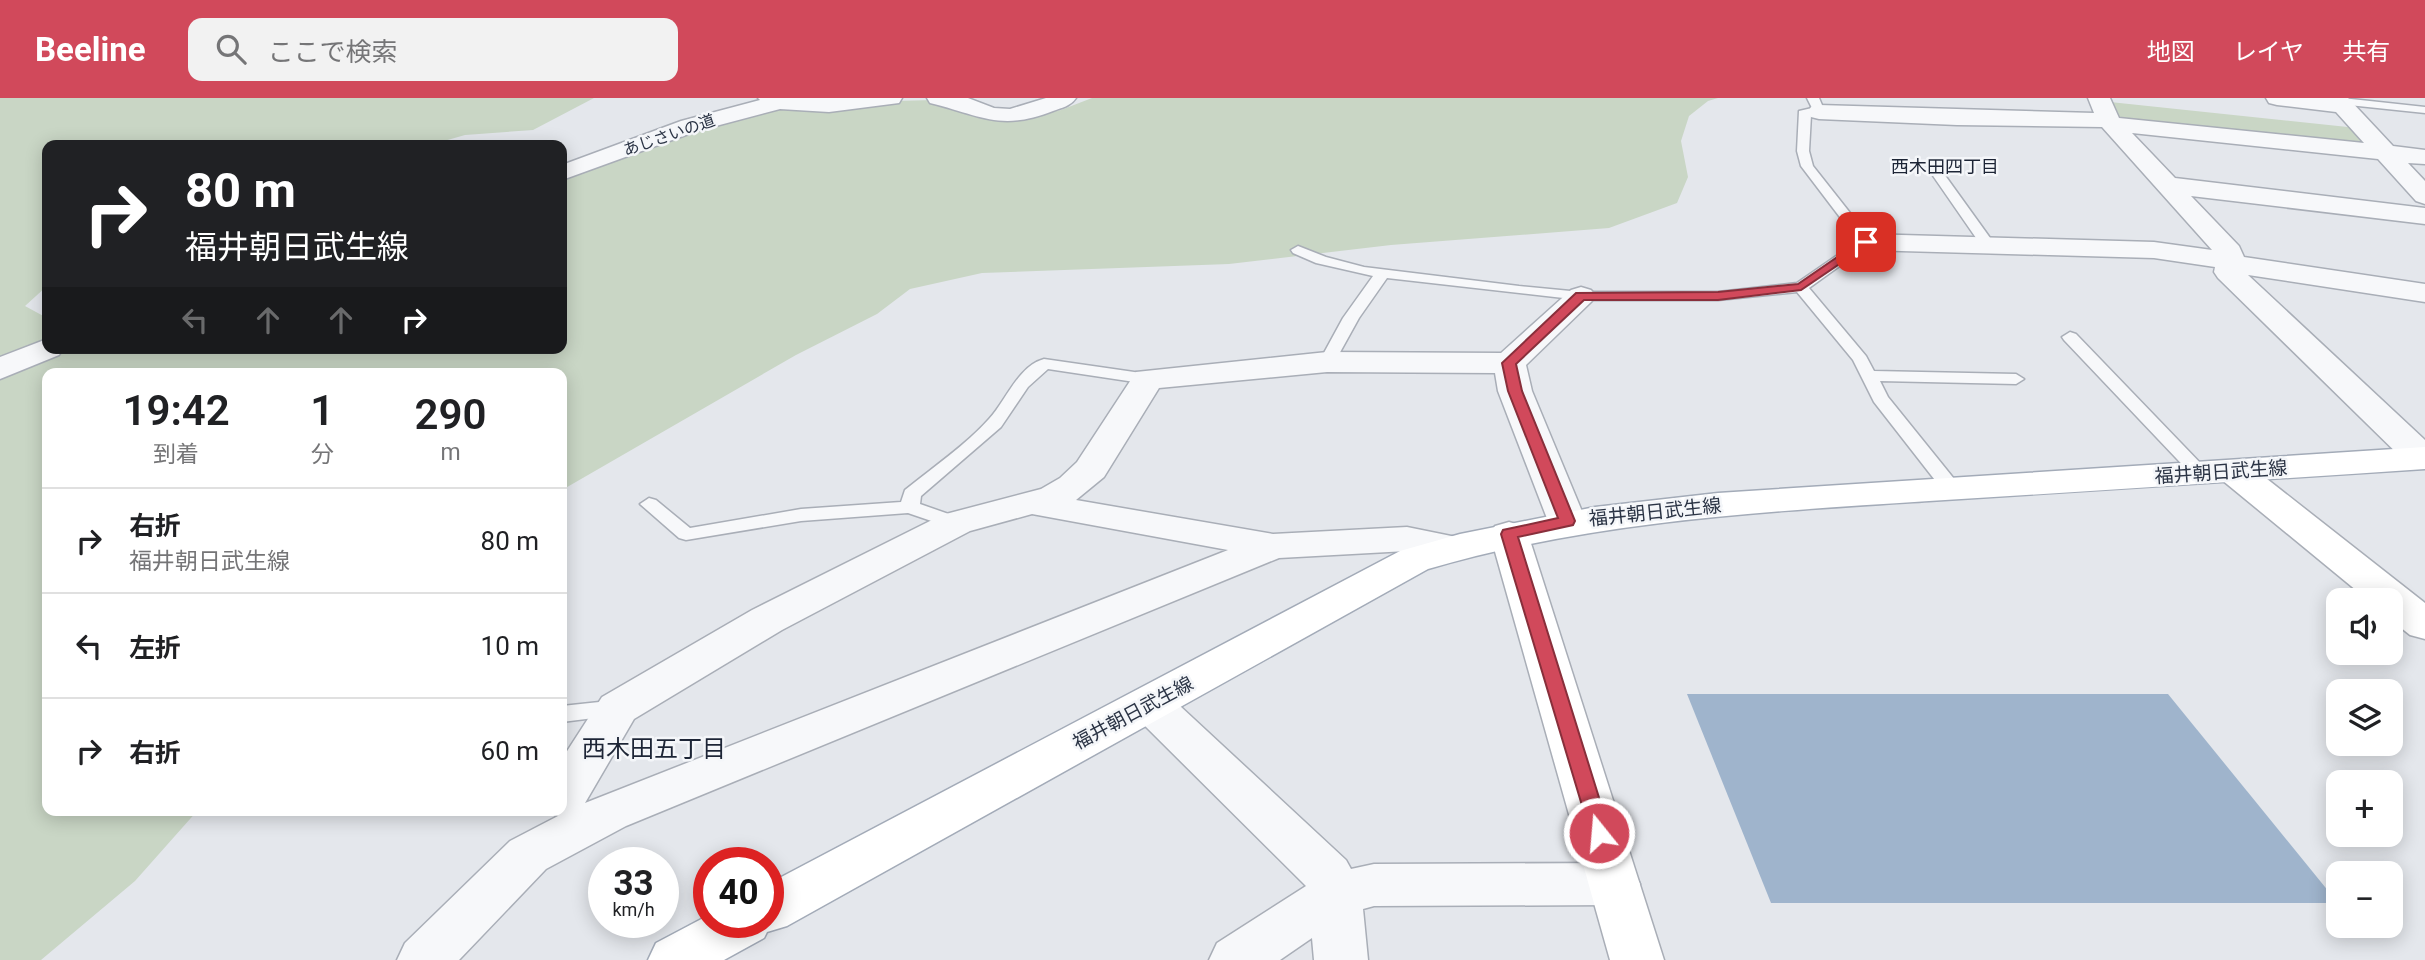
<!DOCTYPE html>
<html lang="ja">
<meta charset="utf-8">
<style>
body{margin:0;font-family:Roboto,"Noto Sans JP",sans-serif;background:#f2f2f2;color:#202124;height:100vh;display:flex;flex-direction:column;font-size:26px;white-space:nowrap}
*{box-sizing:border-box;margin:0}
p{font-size:23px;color:#757577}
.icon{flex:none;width:38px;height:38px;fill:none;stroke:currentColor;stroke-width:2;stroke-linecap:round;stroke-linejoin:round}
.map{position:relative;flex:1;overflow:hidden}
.drawer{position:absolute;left:42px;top:270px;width:525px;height:448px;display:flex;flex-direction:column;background:#fff;border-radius:14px;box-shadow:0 4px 18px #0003}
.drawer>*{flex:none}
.guide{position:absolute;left:42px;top:42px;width:525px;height:214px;border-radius:14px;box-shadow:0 4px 18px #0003;background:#202124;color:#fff;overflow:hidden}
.buttons{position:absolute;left:2326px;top:490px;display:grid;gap:14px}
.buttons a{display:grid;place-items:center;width:77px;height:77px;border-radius:14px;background:#fff;box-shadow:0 4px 18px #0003;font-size:35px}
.speed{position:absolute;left:588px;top:749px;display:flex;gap:14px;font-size:35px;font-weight:700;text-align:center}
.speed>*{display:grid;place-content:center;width:91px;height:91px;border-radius:50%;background:#fff;box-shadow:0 4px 18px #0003;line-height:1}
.speed small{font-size:18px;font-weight:400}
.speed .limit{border:10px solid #d22;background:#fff;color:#111}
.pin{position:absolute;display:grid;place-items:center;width:60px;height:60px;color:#fff;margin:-30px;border-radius:14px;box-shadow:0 4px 10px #0006}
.me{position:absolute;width:77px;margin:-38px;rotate:343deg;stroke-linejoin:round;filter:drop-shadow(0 0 5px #0008)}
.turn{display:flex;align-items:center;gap:24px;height:147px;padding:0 28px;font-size:32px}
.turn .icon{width:91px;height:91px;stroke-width:2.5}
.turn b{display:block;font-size:49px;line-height:60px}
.lanes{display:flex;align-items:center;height:66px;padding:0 28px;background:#0003;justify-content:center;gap:35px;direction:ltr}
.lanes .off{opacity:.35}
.eta{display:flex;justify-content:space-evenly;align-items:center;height:119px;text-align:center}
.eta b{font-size:42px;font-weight:600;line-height:49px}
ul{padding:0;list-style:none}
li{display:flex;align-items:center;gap:21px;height:105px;padding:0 28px;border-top:2px solid #e0e0e0}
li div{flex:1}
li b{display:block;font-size:26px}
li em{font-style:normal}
header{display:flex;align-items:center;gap:42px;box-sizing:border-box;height:98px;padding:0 35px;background:#d1495b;color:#fff}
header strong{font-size:33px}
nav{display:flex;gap:38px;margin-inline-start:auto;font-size:24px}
.search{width:490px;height:63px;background:#f2f2f2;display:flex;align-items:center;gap:18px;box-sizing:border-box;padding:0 24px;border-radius:14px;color:#757577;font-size:26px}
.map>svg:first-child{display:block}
.green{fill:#c9d6c5}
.water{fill:#9fb4cc}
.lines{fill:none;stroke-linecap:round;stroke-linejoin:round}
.lane-casing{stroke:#a9aeb7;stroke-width:3}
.street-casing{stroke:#a9aeb7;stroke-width:3}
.secondary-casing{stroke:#a9aeb7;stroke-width:3}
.primary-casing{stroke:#a3abb8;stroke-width:3}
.lane{fill:#f7f8fa;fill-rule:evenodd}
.street{fill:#f7f8fa;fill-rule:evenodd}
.secondary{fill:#fff;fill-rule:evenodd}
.primary{fill:#fff;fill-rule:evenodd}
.route{fill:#d1495b;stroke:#882f3b;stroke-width:2}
.labels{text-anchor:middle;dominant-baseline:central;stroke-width:5;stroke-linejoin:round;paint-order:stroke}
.far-street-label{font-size:16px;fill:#2b3445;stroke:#f4f6f9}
.far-neighbourhood-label{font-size:18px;fill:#1d2536;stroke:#f4f6f9}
.street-label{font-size:19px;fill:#2b3445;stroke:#f4f6f9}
.near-neighbourhood-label{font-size:24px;fill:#1d2536;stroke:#f4f6f9}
</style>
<header>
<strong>Beeline</strong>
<div class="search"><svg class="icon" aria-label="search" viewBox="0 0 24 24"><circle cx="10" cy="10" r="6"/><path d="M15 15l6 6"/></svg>ここで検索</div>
<nav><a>地図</a><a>レイヤ</a><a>共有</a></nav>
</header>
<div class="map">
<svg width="2425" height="862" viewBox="0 0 2425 862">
<rect width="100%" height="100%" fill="#e4e7ec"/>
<!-- green -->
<path class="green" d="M0,0H594L533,32L465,37L430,47H47V188L25,208L47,220V245L0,266Z
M1092,0H1718L1708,3L1689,18L1681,43L1688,79L1677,105L1609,130L1391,147L1229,166L982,175L910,191L877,216L796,257L562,392V275H47V712H198L135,783L41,862H0V278L67,250H562V80L696,29L777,6L934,2L1024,19L1061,12Z
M2110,4L2357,30L2375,52L2119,25Z"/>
<!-- water -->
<path class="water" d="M1687,596H2168L2338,805H1771Z"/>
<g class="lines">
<!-- lane casing -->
<g class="lane-casing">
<path id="lane" d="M1807,0H1819L1825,14L1819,17H1811L1809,53L1813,68L1873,144L1809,190L1866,258L1874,273L2016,276L2024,281L2016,286L1880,283L1888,299L1959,387L1961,391L1959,395H1945L1874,304L1853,262L1797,194L1718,202H1581L1387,180L1359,220L1333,267L1327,269L1319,264L1343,220L1373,178L1316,165L1293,155L1291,152L1298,148L1326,159L1364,169L1519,188L1581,194H1718L1797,185L1858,143L1801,68L1797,53L1799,13L1812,10Z
M2342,0L2425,9V15L2339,6L2333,3Z
M1935,68L1939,69L1993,144V150H1983L1929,72Z
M2070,234L2076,236L2207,372L2210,376L2207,380H2195L2064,242L2062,239Z
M1044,261L1148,276L1156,281L1148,286L1048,271L1028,289L1001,329L921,398L920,406L963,421L966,425L963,429H949L908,415L801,423L686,442L679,440L640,406L649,400L656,402L690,430L801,411L901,404L905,392C932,370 967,346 989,321C1006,303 1018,268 1044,261Z
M618,602L626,604L629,610L626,616L562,624V608Z"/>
</g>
<!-- street casing -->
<g class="street-casing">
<path id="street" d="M758,0H902L899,5L829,14L780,11L697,33L562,82V67L681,23L760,2Z
M927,0H968L994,10L1010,11L1046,0H1076C1071,8 1061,10 1053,13C1000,34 980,17 930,5Z
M2088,0H2110L2119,20L2364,45L2336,14L2277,7L2269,5L2266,0H2348L2393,48L2425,52V66L2408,65L2425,83V106L2416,103L2378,61L2132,35L2175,80L2425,110V126L2191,98L2239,148L2244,159L2425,186V204L2248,177L2425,342V370L2410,368L2218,180L2214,174L2215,169L2154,160L1866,152L1856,150L1852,144L1856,138L1866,136L2154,144L2212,152L2102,29L1957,27L1819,21L1811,19L1808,14L1811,9L1819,7L2094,15Z
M1581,189L1591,192L1596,198L1591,204L1526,267L1532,293L1586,423L1581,431L1567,434L1553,431L1548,423L1498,293L1495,275L1327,274L1159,290L1104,379L1076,402L1273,436L1407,429L1466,441L1472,450L1466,459L1452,462L1407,453L1279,460L626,728L546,771L459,862H397L405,845L510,743L558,718L544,712H562V661L602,599L752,512L942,417L1041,391L1060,380L1077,364L1136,274L1327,254L1501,255L1571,192ZM1032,416L1228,452L585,705L634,621L782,532L970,433Z
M47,241V250H64L59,257L0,281V259Z
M1150,590L1166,595L1346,762L1351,771L1374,766L1614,765L1632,771L1640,786L1632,801L1614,807L1374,808L1363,811L1368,862H1314L1312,840L1280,862H1209L1217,845L1306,788L1134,617L1127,606L1134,595Z"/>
</g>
<!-- secondary casing -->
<g class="secondary-casing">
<path id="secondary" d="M2235,363L2248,366L2425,505V541L2410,537L2390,521V502H2368L2222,382L2217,374L2222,366Z
M1509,424L1523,428L1528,436L1664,862H1610L1490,436L1495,428Z"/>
</g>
<!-- primary casing -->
<g class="primary-casing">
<path id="primary" d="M2425,349V371C2260,382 2095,393 1929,403C1760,414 1592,423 1428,471L787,828L767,834L764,840L724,862H648L656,845L709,817V824H768V786L1400,453L1460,436L1595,409L1718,395Z"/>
</g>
<!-- lane -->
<use href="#lane" class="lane"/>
<!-- street -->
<use href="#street" class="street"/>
<!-- secondary -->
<use href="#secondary" class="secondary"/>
<!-- primary -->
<use href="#primary" class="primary"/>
</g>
<!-- route -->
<path class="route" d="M1862,142L1872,144L1801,192L1718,202H1584L1516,266L1522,293L1575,423L1573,427L1518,439L1610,735L1606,741L1599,743L1592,741L1501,436L1503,432L1558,420L1508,293L1502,265L1576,195L1718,194L1798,186Z"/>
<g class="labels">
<!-- far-street labels -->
<g class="far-street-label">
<text transform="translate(669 37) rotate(-19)">あじさいの道</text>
</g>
<!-- far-neighbourhood labels -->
<g class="far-neighbourhood-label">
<text x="1945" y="68">西木田四丁目</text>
</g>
<!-- street labels -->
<g class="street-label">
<text transform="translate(2221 374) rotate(-4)">福井朝日武生線</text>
<text transform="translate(1655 414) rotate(-6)">福井朝日武生線</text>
<text transform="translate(1133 615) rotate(-28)">福井朝日武生線</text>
</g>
<!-- near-neighbourhood labels -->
<g class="near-neighbourhood-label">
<text x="654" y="651">西木田五丁目</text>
</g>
</g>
</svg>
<div class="buttons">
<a><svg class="icon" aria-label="sound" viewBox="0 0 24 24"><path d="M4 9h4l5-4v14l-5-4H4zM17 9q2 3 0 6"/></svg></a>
<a><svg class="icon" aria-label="layers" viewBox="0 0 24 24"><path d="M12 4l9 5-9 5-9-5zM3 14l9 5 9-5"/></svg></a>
<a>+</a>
<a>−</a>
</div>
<div class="speed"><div>33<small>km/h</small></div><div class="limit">40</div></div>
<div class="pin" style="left:1866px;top:144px;background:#d93025"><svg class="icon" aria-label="arrive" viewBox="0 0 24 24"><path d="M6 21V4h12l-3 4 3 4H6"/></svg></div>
<svg class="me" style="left:1599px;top:735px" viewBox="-20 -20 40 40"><circle r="17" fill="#d1495b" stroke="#fff" stroke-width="3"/><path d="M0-11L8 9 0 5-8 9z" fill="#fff"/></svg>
<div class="guide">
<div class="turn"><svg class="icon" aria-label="right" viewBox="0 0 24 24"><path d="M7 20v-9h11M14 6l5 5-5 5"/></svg><div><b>80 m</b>福井朝日武生線</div></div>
<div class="lanes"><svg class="icon off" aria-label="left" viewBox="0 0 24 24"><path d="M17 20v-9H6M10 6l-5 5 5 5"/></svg><svg class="icon off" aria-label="ahead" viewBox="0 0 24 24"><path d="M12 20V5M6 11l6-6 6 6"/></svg><svg class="icon off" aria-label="ahead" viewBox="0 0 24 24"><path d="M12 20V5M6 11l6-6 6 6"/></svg><svg class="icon" aria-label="right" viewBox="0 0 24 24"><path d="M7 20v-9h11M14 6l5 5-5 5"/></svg></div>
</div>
<section class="drawer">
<div class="eta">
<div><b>19:42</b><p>到着</p></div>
<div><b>1</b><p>分</p></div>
<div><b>290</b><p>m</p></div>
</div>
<ul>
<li><svg class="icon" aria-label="right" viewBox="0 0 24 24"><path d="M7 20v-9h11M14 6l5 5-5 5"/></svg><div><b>右折</b><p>福井朝日武生線</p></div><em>80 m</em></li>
<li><svg class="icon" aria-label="left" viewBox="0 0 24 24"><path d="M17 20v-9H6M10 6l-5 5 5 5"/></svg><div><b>左折</b></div><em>10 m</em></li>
<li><svg class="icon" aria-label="right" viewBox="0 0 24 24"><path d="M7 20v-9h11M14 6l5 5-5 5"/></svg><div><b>右折</b></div><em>60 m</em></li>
</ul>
</section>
</div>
